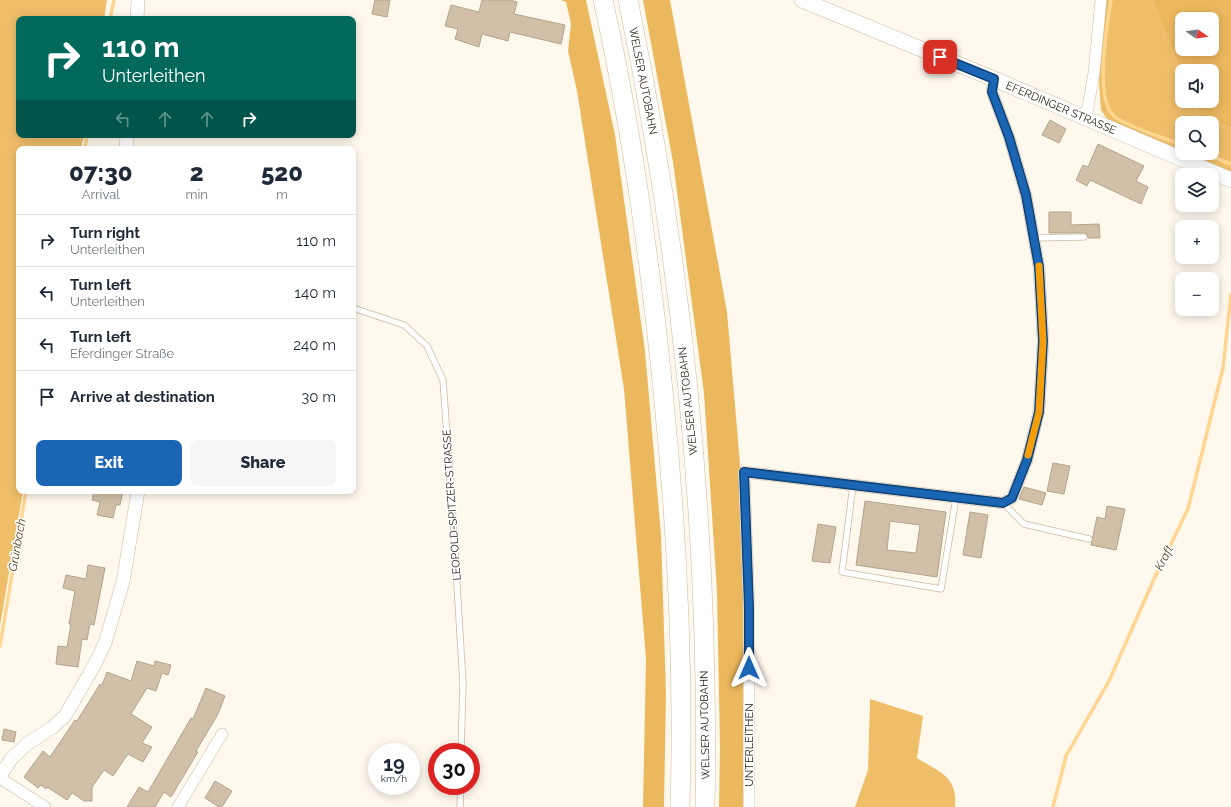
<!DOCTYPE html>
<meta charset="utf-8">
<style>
body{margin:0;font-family:Raleway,sans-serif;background:#f6f6f7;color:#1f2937;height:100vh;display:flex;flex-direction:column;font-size:15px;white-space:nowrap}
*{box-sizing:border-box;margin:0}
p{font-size:13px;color:#747a83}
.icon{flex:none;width:22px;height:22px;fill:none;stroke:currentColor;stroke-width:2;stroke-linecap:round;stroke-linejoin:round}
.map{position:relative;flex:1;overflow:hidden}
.side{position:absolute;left:16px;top:146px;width:340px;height:348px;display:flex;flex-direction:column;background:#fff;border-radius:8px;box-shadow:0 2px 10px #0003}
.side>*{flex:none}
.top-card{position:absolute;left:16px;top:16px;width:340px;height:122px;border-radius:8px;box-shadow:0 2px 10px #0003;background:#00695c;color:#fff;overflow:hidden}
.needle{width:26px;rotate:103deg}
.fabs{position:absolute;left:1175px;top:12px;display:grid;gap:8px}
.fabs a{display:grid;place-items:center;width:44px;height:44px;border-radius:8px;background:#fff;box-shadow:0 2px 10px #0003;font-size:20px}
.speed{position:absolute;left:368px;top:743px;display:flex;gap:8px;font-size:20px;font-weight:700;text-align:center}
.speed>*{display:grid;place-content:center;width:52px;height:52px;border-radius:50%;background:#fff;box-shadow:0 2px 10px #0003;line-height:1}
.speed small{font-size:10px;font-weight:400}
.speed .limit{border:6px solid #d22;background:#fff;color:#111}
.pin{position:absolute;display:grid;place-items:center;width:34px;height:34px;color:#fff;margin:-17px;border-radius:8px;box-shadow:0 2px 6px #0006}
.me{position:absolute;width:44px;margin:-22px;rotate:0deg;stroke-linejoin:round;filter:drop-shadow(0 0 3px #0008)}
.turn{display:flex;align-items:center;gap:14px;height:84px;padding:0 20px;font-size:18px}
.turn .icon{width:52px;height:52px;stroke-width:2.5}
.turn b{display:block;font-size:28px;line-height:34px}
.lanes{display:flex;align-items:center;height:38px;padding:0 20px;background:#0003;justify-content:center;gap:20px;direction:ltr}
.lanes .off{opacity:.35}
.eta{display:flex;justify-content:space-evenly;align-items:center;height:68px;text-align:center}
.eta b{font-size:24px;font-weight:800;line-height:28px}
.action{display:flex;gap:8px;margin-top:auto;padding:8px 20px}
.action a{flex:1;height:46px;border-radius:8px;background:#1a65b4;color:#fff;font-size:16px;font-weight:800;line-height:46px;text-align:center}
.action a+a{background:#f6f6f7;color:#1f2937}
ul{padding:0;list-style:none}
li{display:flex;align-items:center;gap:12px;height:52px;padding:0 20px;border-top:1px solid #e0e1e3}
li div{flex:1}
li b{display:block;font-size:15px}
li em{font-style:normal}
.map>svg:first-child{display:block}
.green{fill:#efbe69}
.forest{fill:#ecb85e;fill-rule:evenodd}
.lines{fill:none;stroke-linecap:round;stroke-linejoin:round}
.stream{stroke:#ffd590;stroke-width:3.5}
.building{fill:#d1c0a7;stroke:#b3a48b;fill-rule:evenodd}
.service-casing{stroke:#cbbba2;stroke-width:7}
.minor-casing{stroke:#cbbba2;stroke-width:12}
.tertiary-casing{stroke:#cbbba2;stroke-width:14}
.secondary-casing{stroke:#cbbba2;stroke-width:16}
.motorway-casing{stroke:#cbbba2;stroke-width:20}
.service{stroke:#fff;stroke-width:5.5}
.minor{stroke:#fff;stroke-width:11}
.tertiary{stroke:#fff;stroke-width:13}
.secondary{stroke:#fff;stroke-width:15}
.motorway{stroke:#fff;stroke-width:19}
.route-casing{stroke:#114275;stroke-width:10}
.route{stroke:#1a65b4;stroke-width:7}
.slow{stroke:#f59e0b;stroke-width:7}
.labels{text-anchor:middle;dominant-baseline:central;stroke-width:3;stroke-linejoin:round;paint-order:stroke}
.street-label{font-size:11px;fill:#292319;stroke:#fff}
.water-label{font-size:12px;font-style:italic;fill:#543f19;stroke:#fff}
</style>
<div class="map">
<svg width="1231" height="807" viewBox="0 0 1231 807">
<rect width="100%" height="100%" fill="#fff8ed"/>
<!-- green -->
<path class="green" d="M0,0H107L104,19H19V135H84L81,149H19V491H23L0,626Z
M1105,0H1151L1153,2L1182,73V101H1193L1200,116L1231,128V172L1184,153H1212V123H1182V152L1109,122L1101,110L1099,84L1100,34Z
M870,699L923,716L917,758C939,772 958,776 955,807H855L868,770Z"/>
<!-- forest -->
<path class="forest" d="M561,0H586L615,135L645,351L661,535L666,694L664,807H643L646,659L624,389L577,91L568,51L571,24L566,2Z
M643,0H670L727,312L740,464L746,641L745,807H719L720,747L717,591L704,393L673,162Z
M1151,0H1231V128L1200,116L1193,101H1212V71H1182V73L1153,2ZM1182,19H1212V49H1182Z"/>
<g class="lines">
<!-- stream -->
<path class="stream" d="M1111,0C1107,25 1094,99 1114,116C1127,127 1165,138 1182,145
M110,19L114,0
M85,149L87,135
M1203,153L1231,164
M0,646L26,491
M1053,807L1066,756L1109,681L1154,579L1188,509L1223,368L1231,294"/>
</g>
<!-- building -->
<path class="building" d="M375,0H390L387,17L372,14Z
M482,0H510L517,2L514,14L565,25L561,44L510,32L508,41L482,34L479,47L455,39L458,29L445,26L451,5L479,12Z
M1050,120L1066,129L1059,143L1042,135Z
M1098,144L1144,166L1136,181L1148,187L1141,204L1090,180L1087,186L1076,180L1083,165L1088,167Z
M1049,212H1071V225L1099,224L1100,238H1088L1087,234L1084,233H1049Z
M1053,463L1070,466L1064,494L1047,491Z
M1024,487L1046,493L1042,505L1019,499Z
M94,491H123L120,505H116L113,518L97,515L100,502L92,500Z
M865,501L946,512L937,577L856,565ZM890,521L920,525L916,553L887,550Z
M1107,506L1125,509L1116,550L1091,545L1097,517L1105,519Z
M970,512L988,515L981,558L963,555Z
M818,524L836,527L830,563L812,561Z
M88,565L105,568L94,625L90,624L87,640L82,639L78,667L56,664L58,646L67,647L71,624H69L75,591L63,588L66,575L86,579Z
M137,661L154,666L155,661L171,665L168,675L162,673L156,691L147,688L131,714L152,727L142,743L152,747L143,762L128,754L113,776L104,770L92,787V801H84L72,793L67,800L47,787L46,789L41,785L38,788L24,777L43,751L50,757L75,720L77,721L100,684L102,685L107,672L131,681Z
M206,688L225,696L218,714L196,751L198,752L171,797L164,792L155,807H127L139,787L148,792L191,718L193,719Z
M4,729L16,732L14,742L2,740Z
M215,781L232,791L222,807H219L205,798Z"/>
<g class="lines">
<!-- service casing -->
<g class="service-casing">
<path id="service" d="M1034,238L1084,237
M353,308L404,325L427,346L443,380L453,520L463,683L461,752
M853,485L842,572L941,589L956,498
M1003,503L1024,524L1089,539
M460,807L461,786"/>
</g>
<!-- minor casing -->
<g class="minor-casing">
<path id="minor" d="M1086,118L1094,73L1101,0
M0,778L45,807
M178,807L222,734
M749,807V608L744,472L1003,503L1012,498L1027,460L1039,411L1043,341L1039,267L1026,195L1009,137L992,92L994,79"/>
</g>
<!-- tertiary casing -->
<g class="tertiary-casing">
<path id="tertiary" d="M137,19L138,0
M126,149L127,135
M0,776L12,758L27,744L53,727L65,716L95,664L105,643L123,582L138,491"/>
</g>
<!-- secondary casing -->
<g class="secondary-casing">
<path id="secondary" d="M802,0L994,79L1231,180"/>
</g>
<!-- motorway casing -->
<g class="motorway-casing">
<path id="motorway" d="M603,0C632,129 650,260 663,391C677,529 684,668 680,807
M628,0C683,265 710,536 705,807"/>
</g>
<!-- service -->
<use href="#service" class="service"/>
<!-- minor -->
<use href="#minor" class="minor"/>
<!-- tertiary -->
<use href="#tertiary" class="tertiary"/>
<!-- secondary -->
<use href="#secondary" class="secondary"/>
<!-- motorway -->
<use href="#motorway" class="motorway"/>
</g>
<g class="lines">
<!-- route casing -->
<g class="route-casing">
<path id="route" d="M749,668V608L744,472L1003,503L1012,498L1027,460L1039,412L1043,341L1039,267L1026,195L1009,137L992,92L994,79L940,57"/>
</g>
<!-- route -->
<use href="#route" class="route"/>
<!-- slow -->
<path class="slow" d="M1028,455L1039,412L1043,341L1039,266"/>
</g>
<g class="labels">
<!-- street labels -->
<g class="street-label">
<text transform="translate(643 81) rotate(79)">WELSER AUTOBAHN</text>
<text transform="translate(1061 108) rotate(23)">EFERDINGER STRASSE</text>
<text transform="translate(688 401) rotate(-96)">WELSER AUTOBAHN</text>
<text transform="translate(452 505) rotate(-94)">LEOPOLD-SPITZER-STRASSE</text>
<text transform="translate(705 725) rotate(-91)">WELSER AUTOBAHN</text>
<text transform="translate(749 745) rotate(-90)">UNTERLEITHEN</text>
</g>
<!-- water labels -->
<g class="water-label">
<text transform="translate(17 545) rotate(-80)">Grünbach</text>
<text transform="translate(1164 558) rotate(-63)">Kraft</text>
</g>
</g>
</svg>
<div class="fabs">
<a><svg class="needle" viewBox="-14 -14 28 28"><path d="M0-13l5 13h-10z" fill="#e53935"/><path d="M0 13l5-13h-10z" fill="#747a83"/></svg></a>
<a><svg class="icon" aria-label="sound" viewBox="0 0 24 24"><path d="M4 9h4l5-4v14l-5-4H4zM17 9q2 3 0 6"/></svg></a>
<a><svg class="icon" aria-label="search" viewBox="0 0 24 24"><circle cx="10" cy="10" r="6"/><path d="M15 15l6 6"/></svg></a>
<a><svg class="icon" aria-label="layers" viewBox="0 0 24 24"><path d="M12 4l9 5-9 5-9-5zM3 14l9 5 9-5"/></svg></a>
<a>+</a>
<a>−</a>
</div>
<div class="speed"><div>19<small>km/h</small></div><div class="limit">30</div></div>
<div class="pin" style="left:940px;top:57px;background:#d93025"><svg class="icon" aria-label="arrive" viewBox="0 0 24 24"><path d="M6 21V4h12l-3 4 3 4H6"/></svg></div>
<svg class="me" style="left:749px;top:668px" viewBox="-20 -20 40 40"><path d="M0-17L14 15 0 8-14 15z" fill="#1a65b4" stroke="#fff" stroke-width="4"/></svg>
<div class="top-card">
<div class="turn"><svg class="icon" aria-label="right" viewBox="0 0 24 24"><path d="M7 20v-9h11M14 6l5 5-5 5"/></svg><div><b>110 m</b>Unterleithen</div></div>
<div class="lanes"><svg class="icon off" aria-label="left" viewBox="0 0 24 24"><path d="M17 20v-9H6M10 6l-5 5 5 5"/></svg><svg class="icon off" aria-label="ahead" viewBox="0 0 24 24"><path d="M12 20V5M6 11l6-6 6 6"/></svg><svg class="icon off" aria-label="ahead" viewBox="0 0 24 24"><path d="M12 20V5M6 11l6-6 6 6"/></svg><svg class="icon" aria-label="right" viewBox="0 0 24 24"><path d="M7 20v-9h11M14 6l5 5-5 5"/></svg></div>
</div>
<section class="side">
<div class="eta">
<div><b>07:30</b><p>Arrival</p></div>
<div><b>2</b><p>min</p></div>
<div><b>520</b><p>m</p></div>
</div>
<ul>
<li><svg class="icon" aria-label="right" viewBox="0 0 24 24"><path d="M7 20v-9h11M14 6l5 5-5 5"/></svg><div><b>Turn right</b><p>Unterleithen</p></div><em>110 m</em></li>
<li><svg class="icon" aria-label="left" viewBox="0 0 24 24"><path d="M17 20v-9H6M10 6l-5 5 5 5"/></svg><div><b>Turn left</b><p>Unterleithen</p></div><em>140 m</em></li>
<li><svg class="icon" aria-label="left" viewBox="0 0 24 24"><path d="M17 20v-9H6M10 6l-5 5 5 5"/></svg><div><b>Turn left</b><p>Eferdinger Straße</p></div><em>240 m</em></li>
<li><svg class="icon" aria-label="arrive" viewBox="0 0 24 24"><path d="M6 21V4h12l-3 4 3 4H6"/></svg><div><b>Arrive at destination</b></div><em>30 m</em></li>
</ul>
<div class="action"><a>Exit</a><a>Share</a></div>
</section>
</div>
